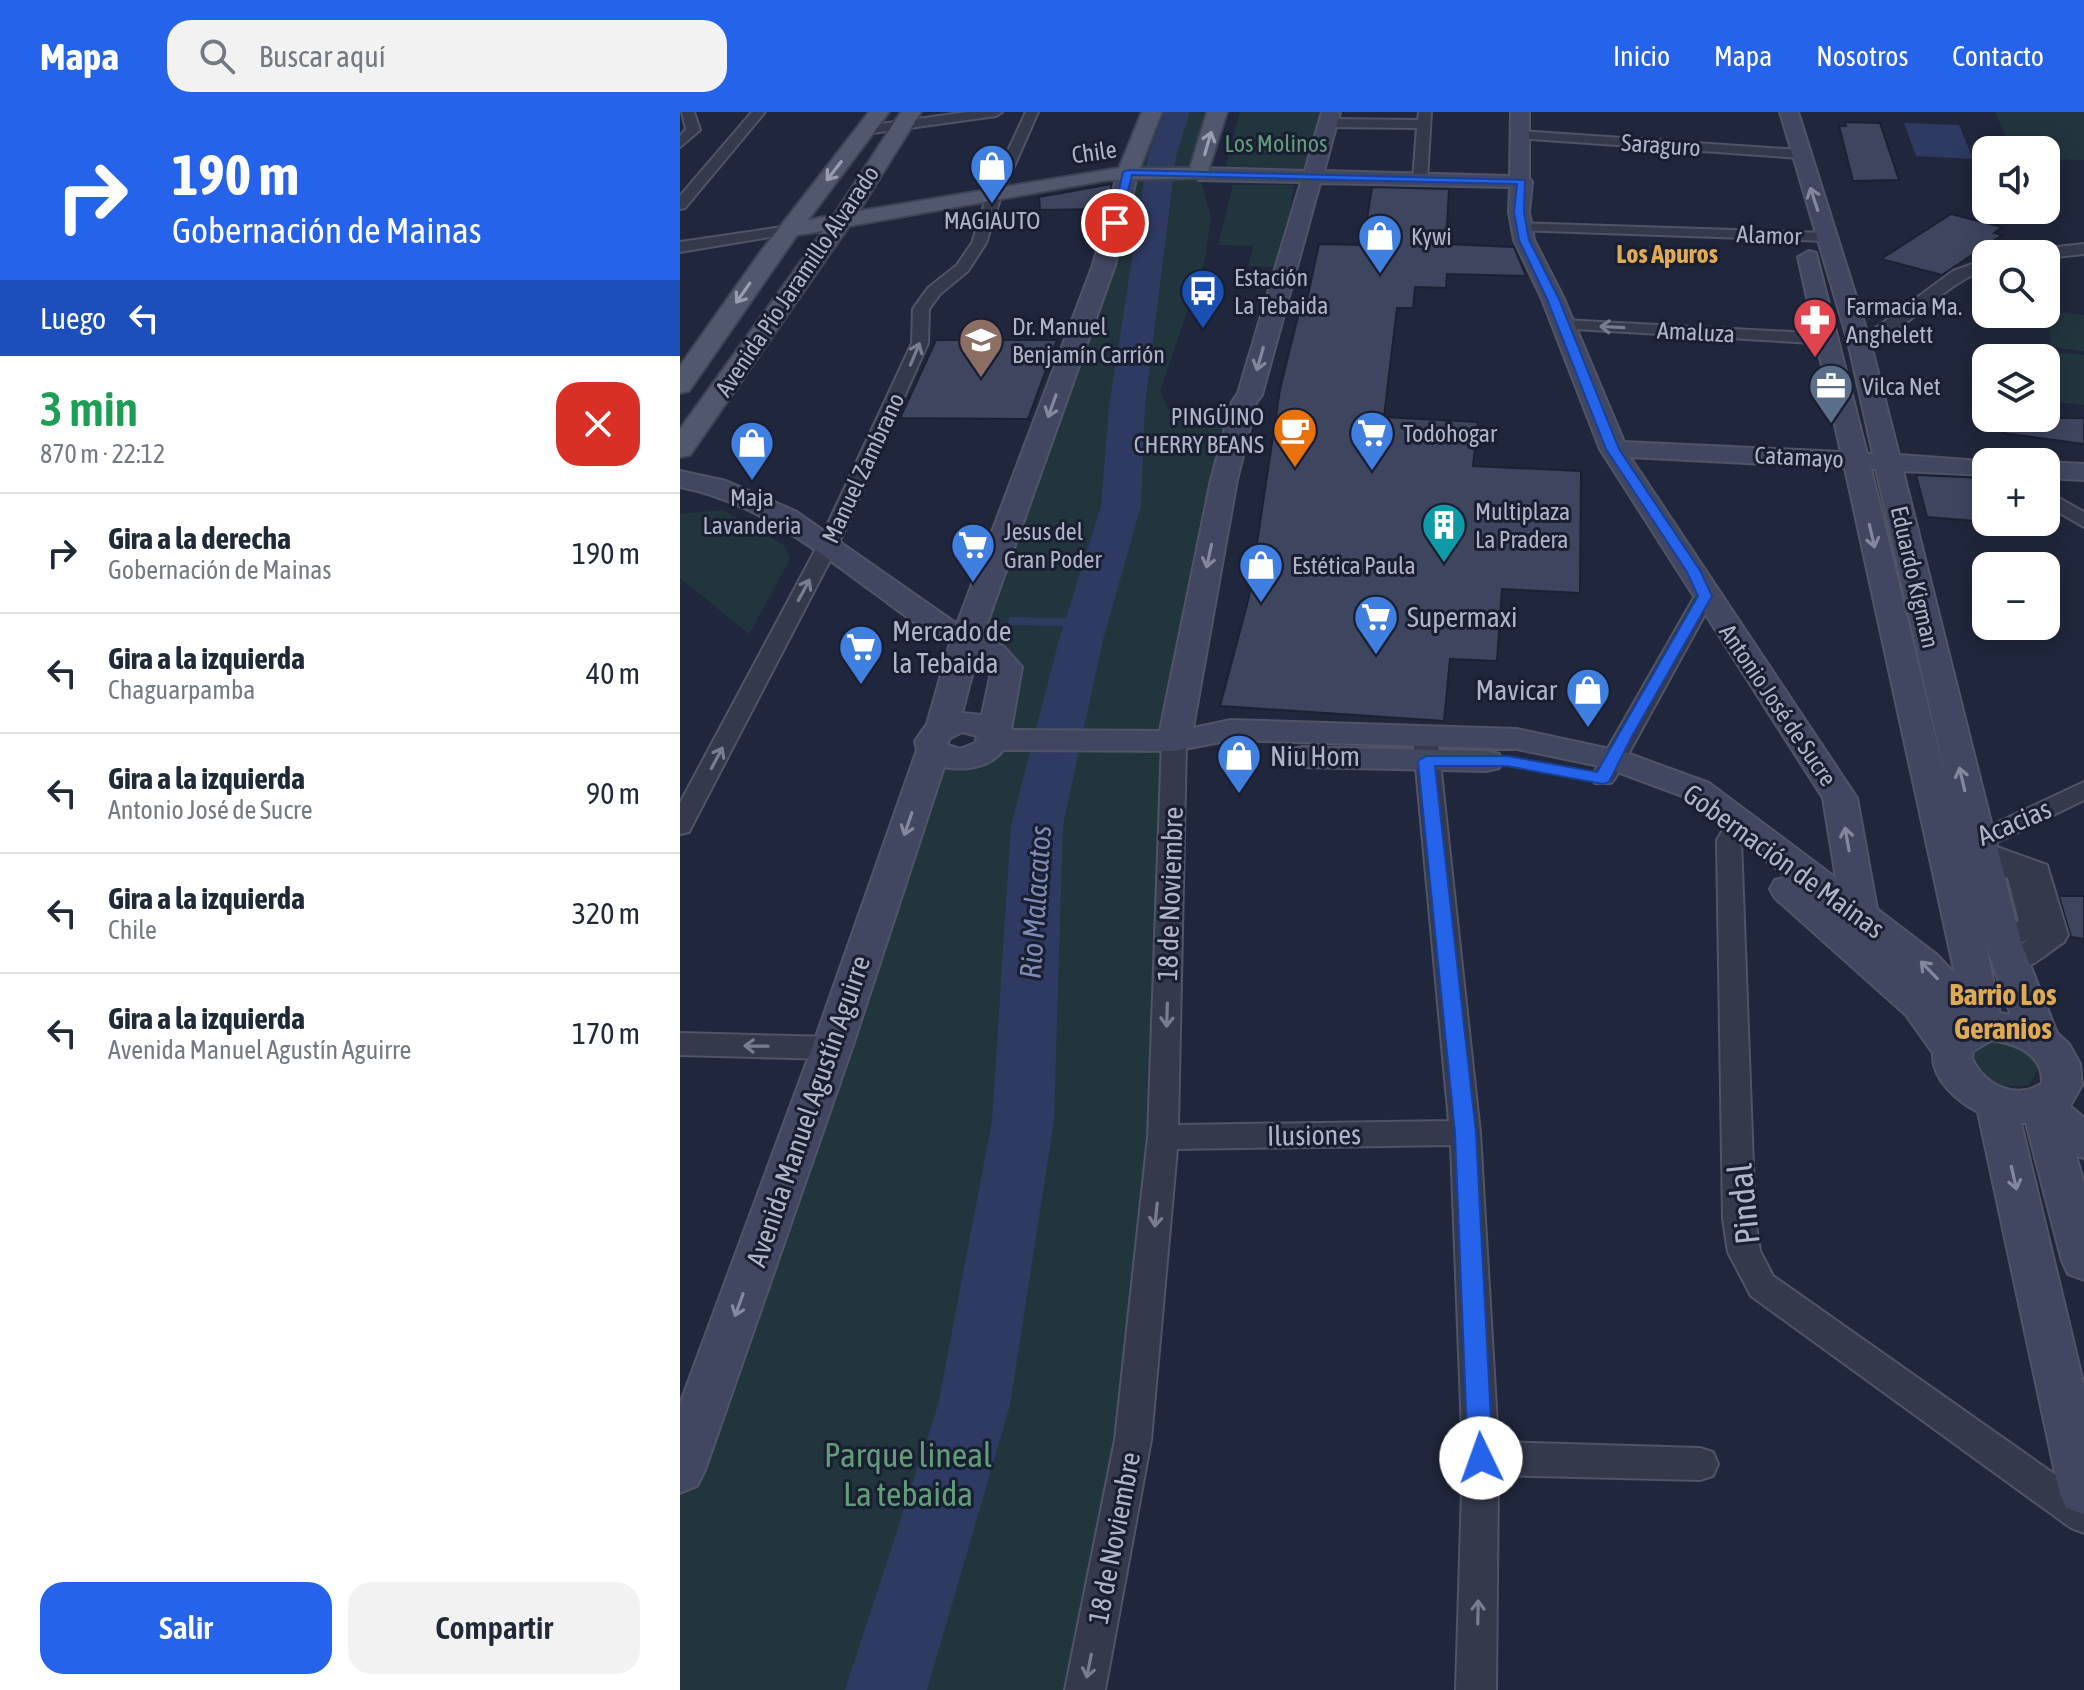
<!DOCTYPE html>
<html lang="es">
<meta charset="utf-8">
<style>
body{margin:0;font-family:"Asap Condensed",sans-serif;background:#f2f2f3;color:#1f2937;height:100vh;display:flex;flex-direction:column;font-size:30px;white-space:nowrap}
*{box-sizing:border-box;margin:0}
p{font-size:26px;color:#747a83}
.icon{flex:none;width:44px;height:44px;fill:none;stroke:currentColor;stroke-width:2;stroke-linecap:round;stroke-linejoin:round}
.map{position:relative;flex:1;overflow:hidden}
.details{display:flex;flex-direction:column;background:#fff;width:680px}
.details>*{flex:none}
.hud{background:#2563eb;color:#fff;overflow:hidden}
.controls{position:absolute;left:1292px;top:24px;display:grid;gap:16px}
.controls a{display:grid;place-items:center;width:88px;height:88px;border-radius:16px;background:#fff;box-shadow:0 4px 20px #0003;font-size:40px}
.pin{position:absolute;display:grid;place-items:center;width:68px;height:68px;color:#fff;margin:-34px;border:4px solid #fff;border-radius:50%;box-shadow:0 2px 8px #0007}
.me{position:absolute;width:88px;margin:-44px;rotate:357deg;stroke-linejoin:round;filter:drop-shadow(0 0 6px #0008)}
.turn{display:flex;align-items:center;gap:28px;height:168px;padding:0 40px;font-size:36px}
.turn .icon{width:104px;height:104px;stroke-width:2.5}
.turn b{display:block;font-size:56px;line-height:68px}
.then{display:flex;align-items:center;height:76px;padding:0 40px;background:#0003;gap:16px;font-size:30px}
.round{display:grid;place-items:center;flex:none;width:84px;height:84px;border-radius:24px;background:#f2f2f3}
.headline{display:flex;align-items:center;justify-content:space-between;height:136px;padding:0 40px}
h1{font-size:48px;font-weight:600;line-height:60px;color:#1e9e55}
.button{display:flex;gap:16px;margin-top:auto;padding:16px 40px}
.button a{flex:1;height:92px;border-radius:24px;background:#2563eb;color:#fff;font-size:32px;font-weight:600;line-height:92px;text-align:center}
.button a+a{background:#f2f2f3;color:#1f2937}
ul{padding:0;list-style:none}
li{display:flex;align-items:center;gap:24px;height:120px;padding:0 40px;border-top:2px solid #e0e1e3}
li div{flex:1}
li b{display:block;font-size:30px}
li em{font-style:normal}
header{display:flex;align-items:center;gap:48px;box-sizing:border-box;height:112px;padding:0 40px;background:#2563eb;color:#fff}
header strong{font-size:38px}
nav{display:flex;gap:44px;margin-inline-start:auto;font-size:28px}
.search{width:560px;height:72px;background:#f2f2f3;display:flex;align-items:center;gap:20px;box-sizing:border-box;padding:0 28px;border-radius:24px;color:#747a83;font-size:30px}
main{display:flex;flex:1;min-height:0}
.map>svg:first-child{display:block}
.green{fill:#22353d}
.water{fill:#2e3a61}
.lines{fill:none;stroke-linecap:round;stroke-linejoin:round}
.stream{stroke:#2e3a61;stroke-width:8}
.river{fill:#2e3a61;fill-rule:evenodd}
.building{fill:#3e465f;stroke:#1b2133;stroke-width:2}
.street-casing{stroke:#4f5467;stroke-width:4}
.secondary-casing{stroke:#4f5467;stroke-width:4}
.primary-casing{stroke:#3d4355;stroke-width:4}
.street{fill:#34394c;fill-rule:evenodd}
.secondary{fill:#414760;fill-rule:evenodd}
.primary{fill:#51586d;fill-rule:evenodd}
.oneway{stroke:#989db1}
.oneway2{stroke:#83889e}
.oneway3{stroke:#787d90}
.route{fill:#2563eb;stroke:#184099;stroke-width:2}
.labels{text-anchor:middle;dominant-baseline:central;stroke-width:6;stroke-linejoin:round;paint-order:stroke}
.far-park-label{font-size:24px;fill:#639c7b;stroke:#191f31}
.far-street-label{font-size:24px;fill:#afb4c8;stroke:#191f31}
.far-poi-label{font-size:24px;fill:#afb4c8;stroke:#191f31;text-anchor:start}
.far-neighbourhood-label{font-size:26px;font-weight:bold;fill:#deaa54;stroke:#191f31}
.poi-label{font-size:28px;fill:#afb4c8;stroke:#191f31;text-anchor:start}
.street-label{font-size:28px;fill:#afb4c8;stroke:#191f31}
.water-label{font-size:30px;font-style:italic;fill:#7b8ab8;stroke:#191f31}
.neighbourhood-label{font-size:30px;font-weight:bold;fill:#deaa54;stroke:#191f31}
.near-street-label{font-size:34px;fill:#afb4c8;stroke:#191f31}
.near-park-label{font-size:34px;fill:#639c7b;stroke:#191f31}
</style>
<header>
<strong>Mapa</strong>
<div class="search"><svg class="icon" aria-label="search" viewBox="0 0 24 24"><circle cx="10" cy="10" r="6"/><path d="M15 15l6 6"/></svg>Buscar aquí</div>
<nav><a>Inicio</a><a>Mapa</a><a>Nosotros</a><a>Contacto</a></nav>
</header>
<main>
<section class="details">
<div class="hud">
<div class="turn"><svg class="icon" aria-label="right" viewBox="0 0 24 24"><path d="M7 20v-9h11M14 6l5 5-5 5"/></svg><div><b>190 m</b>Gobernación de Mainas</div></div>
<div class="then">Luego<svg class="icon" aria-label="left" viewBox="0 0 24 24"><path d="M17 20v-9H6M10 6l-5 5 5 5"/></svg></div>
</div>
<div class="headline"><div><h1>3 min</h1><p>870 m · 22:12</p></div><a class="round" style="background:#d93025;color:#fff"><svg class="icon" aria-label="close" viewBox="0 0 24 24"><path d="M6 6l12 12M18 6L6 18"/></svg></a></div>
<ul>
<li><svg class="icon" aria-label="right" viewBox="0 0 24 24"><path d="M7 20v-9h11M14 6l5 5-5 5"/></svg><div><b>Gira a la derecha</b><p>Gobernación de Mainas</p></div><em>190 m</em></li>
<li><svg class="icon" aria-label="left" viewBox="0 0 24 24"><path d="M17 20v-9H6M10 6l-5 5 5 5"/></svg><div><b>Gira a la izquierda</b><p>Chaguarpamba</p></div><em>40 m</em></li>
<li><svg class="icon" aria-label="left" viewBox="0 0 24 24"><path d="M17 20v-9H6M10 6l-5 5 5 5"/></svg><div><b>Gira a la izquierda</b><p>Antonio José de Sucre</p></div><em>90 m</em></li>
<li><svg class="icon" aria-label="left" viewBox="0 0 24 24"><path d="M17 20v-9H6M10 6l-5 5 5 5"/></svg><div><b>Gira a la izquierda</b><p>Chile</p></div><em>320 m</em></li>
<li><svg class="icon" aria-label="left" viewBox="0 0 24 24"><path d="M17 20v-9H6M10 6l-5 5 5 5"/></svg><div><b>Gira a la izquierda</b><p>Avenida Manuel Agustín Aguirre</p></div><em>170 m</em></li>
</ul>
<div class="button"><a>Salir</a><a>Compartir</a></div>
</section>
<div class="map">
<svg width="1404" height="1578" viewBox="0 0 1404 1578">
<rect width="100%" height="100%" fill="#20273c"/>
<!-- green -->
<path class="green" d="M472,0H537L519,62L531,105L525,147L480,279L489,298C512,305 537,306 558,295L494,629L483,1025L405,1578H0V1358L253,638L296,644L327,555L297,532Z
M560,0H647L633,62L544,61Z
M1315,0H1404V48L1366,47V38H1332Z
M553,73H614L604,135L598,155L568,154L574,134L538,133Z
M1368,199L1404,203V239L1371,235Z
M1309,233L1404,243V293L1366,289V246H1309Z
M43,398L104,433L110,447L69,522L0,466V402Z
M1314,929C1334,930 1351,937 1358,957L1350,972C1327,979 1285,968 1296,937Z"/>
<!-- water -->
<path class="water" d="M1224,11L1279,13L1293,47L1236,44Z"/>
<g class="lines">
<!-- stream -->
<path class="stream" d="M332,509L406,511"/>
<!-- river -->
<path class="river" d="M484,0H510L496,44L465,294L461,394L423,528L383,713L374,1009L330,1293L247,1578H165L258,1293L312,1009L331,713L379,528L421,394L429,294L468,44Z"/>
</g>
<!-- building -->
<path class="building" d="M1165,10L1200,11L1219,68L1173,69L1159,14H1166Z
M432,72L425,97L360,98L359,85Z
M692,75L769,77L766,132L834,135L846,164L767,162L766,176L735,175L733,196H717L704,305L798,310L793,354L901,359L900,481L822,477L817,549L770,547L764,609L540,594L569,485L600,277L622,188H627L639,132L683,133Z
M1271,102L1322,115L1314,121L1322,123L1262,163L1201,147Z
M256,228H377L348,307L220,306Z
M1324,306H1404V332L1323,321Z
M1236,363L1306,366V406L1295,409L1247,405Z
M1379,784H1404V827L1391,825Z"/>
<g class="lines">
<!-- street casing -->
<g class="street-casing">
<path id="street" d="M2,0H14L20,18L0,35V24L6,17Z
M72,0H85L5,96L0,97V84Z
M288,0H322L316,4L186,22L179,18L186,14Z
M346,0H358L321,84L306,131L288,159L260,182L249,197L248,231L158,433L12,714L9,720L0,722V691L138,433L232,231L233,197L248,176L277,153L292,131L307,84Z
M739,0H751L747,68L740,72L733,68L737,16L649,15L643,11L649,7L738,8Z
M842,19L1120,38L1127,42L1120,46L837,26V20Z
M840,111L1146,121L1153,125L1146,129L835,118V112Z
M109,114L116,118L114,121L0,140V130Z
M1404,132V142L1366,146V142H1350L1358,137Z
M1306,147V157C1259,174 1228,222 1179,234L1171,229L1189,221L1273,159Z
M883,208L1150,222L1158,227L1150,232L877,216L875,213Z
M1366,379L1404,400V415L1366,393Z
M1025,478L1035,484L935,666L931,671H915L911,666L1015,484Z
M745,616L753,618L757,623L800,1021L818,1330L1020,1336L1033,1340L1038,1352L1033,1364L1020,1368L818,1363L816,1578H776L783,1346L771,1033L497,1037L471,1328L425,1578H385L435,1328L468,1025L482,629L486,624H502L506,629L498,1013L769,1009L733,623L737,618Z
M1404,670V688L1311,733L1367,753L1388,823L1384,830C1367,841 1343,865 1321,859L1317,852L1321,845L1351,826L1323,839L1314,837L1310,830L1314,823L1339,809L1328,766L1307,760L1303,754L1306,750L1289,744L1286,738L1271,736L1267,730L1271,724L1293,722Z
M1060,702L1069,704L1072,710L1061,728L1075,1107L1080,1139L1093,1164L1404,1383V1421L1391,1416L1071,1184L1048,1140L1043,1107L1037,728L1051,704Z
M0,921L152,925L162,928L166,936L162,944L152,947L0,943Z"/>
</g>
<!-- secondary casing -->
<g class="secondary-casing">
<path id="secondary" d="M642,0H660L644,59L830,64L831,0H849V66L852,70L849,100L854,128L884,187L944,330L1161,340L1118,145L1129,139L1136,141L1187,342H1193L1168,229L1100,0H1118L1190,229L1219,343L1315,350H1306V363L1223,359L1341,830L1377,921L1389,932L1400,952L1402,973L1390,994L1404,1006V1046L1396,1044L1404,1071V1168L1388,1162L1382,1149L1346,1011H1341L1404,1274V1402L1386,1396L1379,1379L1298,1000C1277,989 1251,967 1253,941L1226,903L1095,786L1090,777L1095,768L1107,765L1005,685L924,655L837,637L551,628L494,639L323,638C310,656 284,659 264,655L172,936L25,1358L17,1374L0,1381V1292L132,936L237,638L235,629L247,612L270,531C242,518 218,498 193,480C132,435 76,390 0,375V359L46,369L115,399L277,512L413,153L438,60L448,54L455,56L458,60L435,153L303,523L324,535L342,555L331,618L480,619L531,368L552,290L558,281L621,70L519,68L509,62L519,56L625,59ZM640,71L830,75L829,100L834,128L862,187L920,337L1143,686L1156,766L1029,671L944,640L837,617L551,608L513,616L557,368L576,291L582,283ZM950,345L1165,356L1275,862L1256,842L1197,797L1177,686ZM1191,357H1196L1269,680ZM297,544L312,556L302,603L282,601ZM282,620L297,624L295,631L280,637L268,633L269,627ZM1306,834L1331,903L1320,901ZM1312,928C1337,932 1363,942 1362,971C1337,989 1303,973 1292,946L1293,939Z
M1366,350L1404,352V368L1366,366Z
M622,635L807,639L819,642L823,649L819,656L807,659L622,655L610,652L606,645L610,638Z"/>
</g>
<!-- primary casing -->
<g class="primary-casing">
<path id="primary" d="M189,0H209L128,108L154,103L221,0H241L179,99L439,56L462,0H482L460,56H510L527,0H547L526,66L428,68L169,114L10,343L0,345V317L143,119L117,123L9,279L0,281V254L79,142Z"/>
</g>
<!-- street -->
<use href="#street" class="street"/>
<!-- secondary -->
<use href="#secondary" class="secondary"/>
<!-- primary -->
<use href="#primary" class="primary"/>
</g>
<!-- one-way arrows -->
<defs><path id="oneway-shaft" d="M-6 0H5M1.5-3L5.5 0L1.5 3" fill="none" stroke-width="1.6" stroke-linecap="round" stroke-linejoin="round" transform="scale(2)"/></defs>
<g class="oneway">
<use href="#oneway-shaft" transform="translate(528 31) rotate(-74)"/>
<use href="#oneway-shaft" transform="translate(154 59) rotate(128)"/>
<use href="#oneway-shaft" transform="translate(63 181) rotate(125)"/>
</g>
<g class="oneway2">
<use href="#oneway-shaft" transform="translate(1134 87) rotate(-108)"/>
<use href="#oneway-shaft" transform="translate(580 247) rotate(106)"/>
<use href="#oneway-shaft" transform="translate(372 294) rotate(110)"/>
<use href="#oneway-shaft" transform="translate(1192 424) rotate(77)"/>
<use href="#oneway-shaft" transform="translate(529 444) rotate(102)"/>
<use href="#oneway-shaft" transform="translate(1282 667) rotate(-103)"/>
<use href="#oneway-shaft" transform="translate(228 712) rotate(109)"/>
<use href="#oneway-shaft" transform="translate(1167 727) rotate(-100)"/>
<use href="#oneway-shaft" transform="translate(1249 858) rotate(-134)"/>
<use href="#oneway-shaft" transform="translate(1334 1066) rotate(77)"/>
<use href="#oneway-shaft" transform="translate(59 1193) rotate(110)"/>
</g>
<g class="oneway3">
<use href="#oneway-shaft" transform="translate(932 215) rotate(-177)"/>
<use href="#oneway-shaft" transform="translate(235 242) rotate(-67)"/>
<use href="#oneway-shaft" transform="translate(124 478) rotate(-62)"/>
<use href="#oneway-shaft" transform="translate(37 646) rotate(-62)"/>
<use href="#oneway-shaft" transform="translate(487 903) rotate(92)"/>
<use href="#oneway-shaft" transform="translate(76 934) rotate(-179)"/>
<use href="#oneway-shaft" transform="translate(476 1103) rotate(96)"/>
<use href="#oneway-shaft" transform="translate(798 1500) rotate(-89)"/>
<use href="#oneway-shaft" transform="translate(409 1554) rotate(101)"/>
</g>
<!-- route -->
<path class="route" d="M448,58L845,68L844,100L849,128L879,187L939,337L1021,460L1032,484L951,626L929,670L923,672L827,654H755L796,1021L813,1346L809,1355L801,1358L792,1355L788,1346L775,1021L738,649L746,644H827L917,660L1018,484L1007,460L926,337L867,187L839,128L834,100L837,72L452,63L440,111L431,113L443,60Z"/>
<!-- icons -->
<defs>
<g id="shop-pin" transform="scale(2.3)"><path d="M0 17L-7.5 6A9.5 9.5 0 1 1 7.5 6Z" fill="#3f7fe0" stroke="#191f31"/><path d="M-5-2.5h2.3a2.7 3.5 0 0 1 5.4 0H5L5.5 6h-11ZM-1.5-2.5h3a1.5 2.3 0 0 0-3 0Z" fill="#fff"/></g>
<g id="bus-pin" transform="scale(2.3)"><path d="M0 17L-7.5 6A9.5 9.5 0 1 1 7.5 6Z" fill="#1a4fb4" stroke="#191f31"/><path d="M-5-6H5V4H4V6H2V4H-2V6H-4V4H-5ZM-3.5-4V0h7V-4ZM-3.5 1.2v1.5H-2V1.2ZM2 1.2v1.5H3.5V1.2Z" fill="#fff"/></g>
<g id="pharmacy-pin" transform="scale(2.3)"><path d="M0 17L-7.5 6A9.5 9.5 0 1 1 7.5 6Z" fill="#e0444e" stroke="#191f31"/><path d="M-2-6h4v4h4v4h-4v4h-4v-4h-4v-4h4Z" fill="#fff"/></g>
<g id="school-pin" transform="scale(2.3)"><path d="M0 17L-7.5 6A9.5 9.5 0 1 1 7.5 6Z" fill="#8d6e63" stroke="#191f31"/><path d="M0-5L7-2L0 1L-7-2ZM-4 1L0 2.5L4 1V4Q0 6-4 4Z" fill="#fff"/></g>
<g id="office-pin" transform="scale(2.3)"><path d="M0 17L-7.5 6A9.5 9.5 0 1 1 7.5 6Z" fill="#5c6f8a" stroke="#191f31"/><path d="M-6-3h4V-5.5h4V-3h4V5H-6ZM-1-4.5V-3h2v-1.5ZM-6 0V1H6V0Z" fill="#fff"/></g>
<g id="cafe-pin" transform="scale(2.3)"><path d="M0 17L-7.5 6A9.5 9.5 0 1 1 7.5 6Z" fill="#e8710a" stroke="#191f31"/><path d="M-5.5-4.5H6V0H3Q3 3.5 0 3.5H-2.5Q-5.5 3.5-5.5 0ZM3-3.2v2h1.7v-2ZM-6 4.5H4V6H-6Z" fill="#fff"/></g>
<g id="supermarket-pin" transform="scale(2.3)"><path d="M0 17L-7.5 6A9.5 9.5 0 1 1 7.5 6Z" fill="#3f7fe0" stroke="#191f31"/><path d="M-6-5.5h2.5l.6 2H6L4.5 2H-2.5L-4.4-4H-6ZM-1.5 3.2a1.3 1.3 0 1 0 .1 0ZM3 3.2a1.3 1.3 0 1 0 .1 0Z" fill="#fff"/></g>
<g id="building-pin" transform="scale(2.3)"><path d="M0 17L-7.5 6A9.5 9.5 0 1 1 7.5 6Z" fill="#0f9aa8" stroke="#191f31"/><path d="M-4-6H4V6H1V3H-1V6H-4ZM-2.5-4.3h1.7v1.8h-1.7ZM.8-4.3h1.7v1.8H.8ZM-2.5-1h1.7V.8h-1.7ZM.8-1h1.7V.8H.8Z" fill="#fff"/></g>
</defs>
<g fill-rule="evenodd">
<use href="#shop-pin" x="312" y="54"/>
<use href="#shop-pin" x="700" y="124"/>
<use href="#bus-pin" x="523" y="179"/>
<use href="#pharmacy-pin" x="1135" y="208"/>
<use href="#school-pin" x="301" y="228"/>
<use href="#office-pin" x="1151" y="274"/>
<use href="#cafe-pin" x="615" y="318"/>
<use href="#supermarket-pin" x="692" y="321"/>
<use href="#shop-pin" x="72" y="331"/>
<use href="#building-pin" x="764" y="413"/>
<use href="#supermarket-pin" x="293" y="433"/>
<use href="#shop-pin" x="581" y="453"/>
<use href="#supermarket-pin" x="696" y="505"/>
<use href="#supermarket-pin" x="181" y="535"/>
<use href="#shop-pin" x="908" y="578"/>
<use href="#shop-pin" x="559" y="644"/>
</g>
<g class="labels">
<!-- far-park labels -->
<g class="far-park-label">
<text x="596" y="31">Los Molinos</text>
</g>
<!-- far-street labels -->
<g class="far-street-label">
<text transform="translate(981 33) rotate(4)">Saraguro</text>
<text transform="translate(414 40) rotate(-8)">Chile</text>
<text transform="translate(1089 123) rotate(2)">Alamor</text>
<text transform="translate(117 169) rotate(-56)">Avenida Pío Jaramillo Alvarado</text>
<text transform="translate(1016 220) rotate(3)">Amaluza</text>
<text transform="translate(1119 345) rotate(3)">Catamayo</text>
<text transform="translate(183 356) rotate(-65)">Manuel Zambrano</text>
<text transform="translate(1235 465) rotate(77)">Eduardo Kigman</text>
<text transform="translate(1098 593) rotate(56)">Antonio José de Sucre</text>
</g>
<!-- far-poi labels -->
<g class="far-poi-label">
<text x="312" y="108" text-anchor="middle">MAGIAUTO</text>
<text x="731" y="124">Kywi</text>
<text x="554" y="165">Estación<tspan x="554" dy="28">La Tebaida</tspan></text>
<text x="1166" y="194">Farmacia Ma.<tspan x="1166" dy="28">Anghelett</tspan></text>
<text x="332" y="214">Dr. Manuel<tspan x="332" dy="28">Benjamín Carrión</tspan></text>
<text x="1182" y="274">Vilca Net</text>
<text x="584" y="304" text-anchor="end">PINGÜINO<tspan x="584" dy="28">CHERRY BEANS</tspan></text>
<text x="723" y="321">Todohogar</text>
<text x="72" y="385" text-anchor="middle">Maja<tspan x="72" dy="28">Lavanderia</tspan></text>
<text x="795" y="399">Multiplaza<tspan x="795" dy="28">La Pradera</tspan></text>
<text x="324" y="419">Jesus del<tspan x="324" dy="28">Gran Poder</tspan></text>
<text x="612" y="453">Estética Paula</text>
</g>
<!-- far-neighbourhood labels -->
<g class="far-neighbourhood-label">
<text x="987" y="142">Los Apuros</text>
</g>
<!-- poi labels -->
<g class="poi-label">
<text x="727" y="505">Supermaxi</text>
<text x="212" y="519">Mercado de<tspan x="212" dy="32">la Tebaida</tspan></text>
<text x="877" y="578" text-anchor="end">Mavicar</text>
<text x="590" y="644">Niu Hom</text>
</g>
<!-- street labels -->
<g class="street-label">
<text transform="translate(1334 710) rotate(-23)">Acacias</text>
<text transform="translate(1104 749) rotate(36)">Gobernación de Mainas</text>
<text transform="translate(490 782) rotate(-88)">18 de Noviembre</text>
<text transform="translate(128 999) rotate(-71)">Avenida Manuel Agustín Aguirre</text>
<text transform="translate(634 1023) rotate(-1)">Ilusiones</text>
<text transform="translate(434 1426) rotate(-79)">18 de Noviembre</text>
</g>
<!-- water labels -->
<g class="water-label">
<text transform="translate(355 790) rotate(-86)">Rio Malacatos</text>
</g>
<!-- neighbourhood labels -->
<g class="neighbourhood-label">
<text x="1323" y="882">Barrio Los<tspan x="1323" dy="34">Geranios</tspan></text>
</g>
<!-- near-street labels -->
<g class="near-street-label">
<text transform="translate(1063 1092) rotate(-96)">Pindal</text>
</g>
<!-- near-park labels -->
<g class="near-park-label">
<text x="228" y="1342">Parque lineal<tspan x="228" dy="39">La tebaida</tspan></text>
</g>
</g>
</svg>
<div class="controls">
<a><svg class="icon" aria-label="sound" viewBox="0 0 24 24"><path d="M4 9h4l5-4v14l-5-4H4zM17 9q2 3 0 6"/></svg></a>
<a><svg class="icon" aria-label="search" viewBox="0 0 24 24"><circle cx="10" cy="10" r="6"/><path d="M15 15l6 6"/></svg></a>
<a><svg class="icon" aria-label="layers" viewBox="0 0 24 24"><path d="M12 4l9 5-9 5-9-5zM3 14l9 5 9-5"/></svg></a>
<a>+</a>
<a>−</a>
</div>
<div class="pin" style="left:435px;top:111px;background:#d93025"><svg class="icon" aria-label="arrive" viewBox="0 0 24 24"><path d="M6 21V4h12l-3 4 3 4H6"/></svg></div>
<svg class="me" style="left:801px;top:1346px" viewBox="-20 -20 40 40"><circle r="19" fill="#fff"/><path d="M0-13L10 11 0 6-10 11z" fill="#2563eb"/></svg>
</div>
</main>
